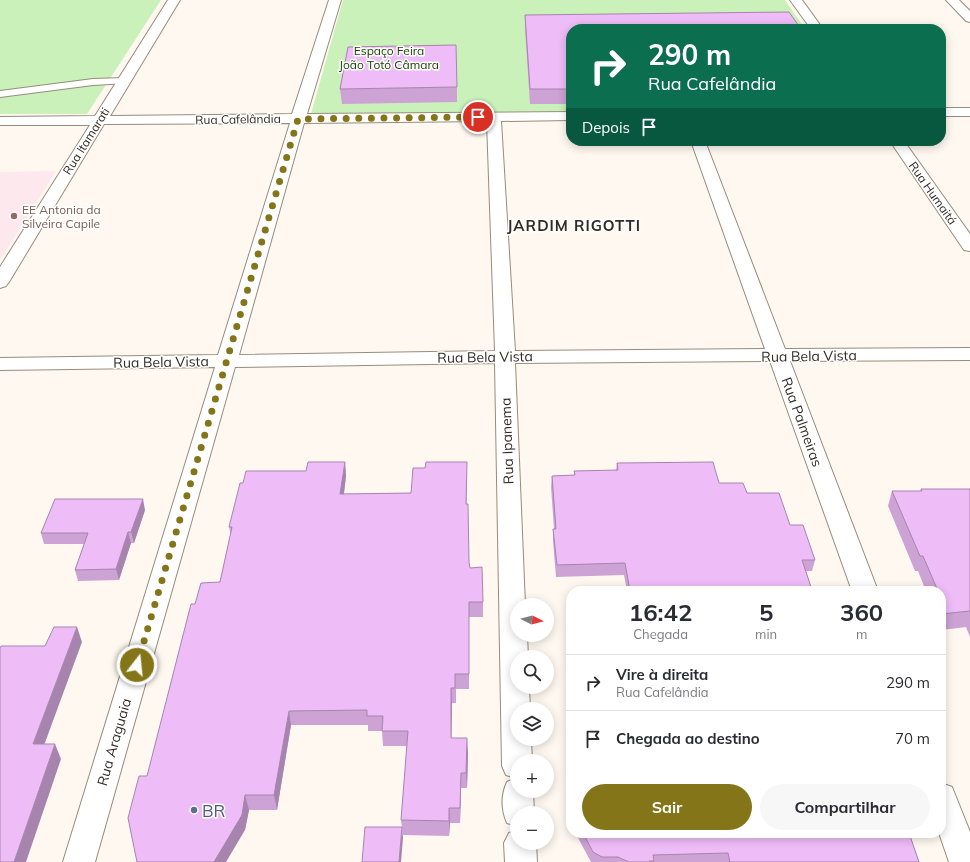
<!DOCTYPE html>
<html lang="pt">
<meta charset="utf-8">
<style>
body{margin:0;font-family:Mulish,sans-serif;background:#f7f7f7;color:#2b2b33;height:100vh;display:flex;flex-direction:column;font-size:15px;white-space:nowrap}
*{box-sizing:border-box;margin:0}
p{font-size:13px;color:#7c7c81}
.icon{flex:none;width:22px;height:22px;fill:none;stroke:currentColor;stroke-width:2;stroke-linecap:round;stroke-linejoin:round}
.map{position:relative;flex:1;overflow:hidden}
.panel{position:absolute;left:566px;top:586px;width:380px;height:252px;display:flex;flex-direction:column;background:#fff;border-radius:16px;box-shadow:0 2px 10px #0003}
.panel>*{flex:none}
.banner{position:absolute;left:566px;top:24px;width:380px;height:122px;border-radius:16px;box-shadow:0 2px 10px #0003;background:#0b6e4f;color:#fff;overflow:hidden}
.needle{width:26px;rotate:96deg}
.tools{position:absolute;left:510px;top:598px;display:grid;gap:8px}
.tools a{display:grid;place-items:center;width:44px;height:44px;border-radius:50%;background:#fff;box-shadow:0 2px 10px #0003;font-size:20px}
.pin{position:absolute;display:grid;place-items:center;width:34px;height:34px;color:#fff;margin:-17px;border:2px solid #fff;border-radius:50%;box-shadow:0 1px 4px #0007}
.me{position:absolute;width:44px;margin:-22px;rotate:16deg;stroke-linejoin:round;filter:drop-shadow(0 0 3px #0008)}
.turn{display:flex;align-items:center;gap:14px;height:84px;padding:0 16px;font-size:18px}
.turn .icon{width:52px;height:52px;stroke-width:2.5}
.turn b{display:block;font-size:28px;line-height:34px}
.then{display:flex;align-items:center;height:38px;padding:0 16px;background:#0003;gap:8px;font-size:15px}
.eta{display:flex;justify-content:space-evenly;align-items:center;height:68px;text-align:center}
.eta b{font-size:24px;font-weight:700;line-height:28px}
.primary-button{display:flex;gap:8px;margin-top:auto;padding:8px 16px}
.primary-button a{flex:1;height:46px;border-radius:24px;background:#837518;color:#fff;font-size:16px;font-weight:700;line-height:46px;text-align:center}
.primary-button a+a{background:#f7f7f7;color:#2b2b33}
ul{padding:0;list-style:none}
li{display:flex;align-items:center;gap:12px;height:56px;padding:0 16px;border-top:1px solid #e1e1e2}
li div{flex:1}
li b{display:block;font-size:15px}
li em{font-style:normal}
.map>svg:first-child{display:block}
.education{fill:#fde8ee}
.green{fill:#c9f1b9}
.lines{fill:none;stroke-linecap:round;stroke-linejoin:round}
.lane-casing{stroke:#998b7b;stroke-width:2}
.street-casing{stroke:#998b7b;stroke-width:2}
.lane{fill:#fff;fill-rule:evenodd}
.street{fill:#fff;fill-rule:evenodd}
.wall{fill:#cda2d4}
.shaded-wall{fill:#a784ad}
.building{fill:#eebcf7;stroke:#a784ad}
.route{stroke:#837518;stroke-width:7;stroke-dasharray:0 12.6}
.education-dot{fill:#8d6e63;stroke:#fff;stroke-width:1.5}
.service-dot{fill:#5c6f8a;stroke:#fff;stroke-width:1.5}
.labels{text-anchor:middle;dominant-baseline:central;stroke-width:3;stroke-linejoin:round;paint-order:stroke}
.far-park-label{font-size:12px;fill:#194101;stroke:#fff}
.far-street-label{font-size:12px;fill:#312b25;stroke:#fff}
.far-education-label{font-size:12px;fill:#785e54;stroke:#fff;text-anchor:start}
.street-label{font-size:14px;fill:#312b25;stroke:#fff}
.far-district-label{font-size:15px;font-weight:bold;letter-spacing:1px;fill:#312b25;stroke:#fff}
.near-service-label{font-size:17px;fill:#4e5e75;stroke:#fff;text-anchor:start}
</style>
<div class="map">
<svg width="970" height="862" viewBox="0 0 970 862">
<rect width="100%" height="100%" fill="#fef8f0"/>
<!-- education -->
<path class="education" d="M56,171L0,260V172Z"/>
<!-- green -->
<path class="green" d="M0,0H161L87,114H0Z
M343,0H785L805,29H571V111L311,114Z"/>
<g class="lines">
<!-- lane casing -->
<g class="lane-casing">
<path id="lane" d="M124,78L128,81L127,83L93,85L0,97V91L93,79Z"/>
</g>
<!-- street casing -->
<g class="street-casing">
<path id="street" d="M168,0H180L110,116L292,114L329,0H341L307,114L571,112V120L501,121L515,351L765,349L691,141H705L785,349L970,348V360L790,361L878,591H852L770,361L515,363L525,605H517V635H527L528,657H517V687H529L530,709H517V739H531L532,761H517V791H533L534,813H517V826L507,823C501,809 501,795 507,782L516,778L506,775L502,766L495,363L235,367L95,862H63L215,367L0,370V358L218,355L290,123L104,124L9,282L6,286L0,288V267L90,125H0V117L95,116ZM487,121L495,351L239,355L304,123Z
M790,0H802L823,29H811Z
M946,0H959L970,11V22L966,21Z
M941,108H970V116H941Z
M890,141H904L970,234V251L964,250Z
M941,783L952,787L970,832V862H949L939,833H941Z
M517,830V843H536L537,862H505L504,843L509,833Z"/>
</g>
<!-- lane -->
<use href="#lane" class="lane"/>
<!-- street -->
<use href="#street" class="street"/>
</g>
<!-- wall -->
<path class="wall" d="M525,15L571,29V104H530L525,28Z
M457,87V102L342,104L340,89Z
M345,462L346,476L344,494L411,493L467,476L466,504L469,562L470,568L483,602V617H469V689H456V703H452L451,738L468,753L467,788H461L460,823H450L449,836L403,835L401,820L407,746H383L382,731H368V725H291L277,810H249L245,830L147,776L195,604L220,582L231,535L229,527L243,483L306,471Z
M617,463L719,483L747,493L790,525L815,560L812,571H806L812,591H627L624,575L556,577L553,541V529H554L551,487L552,476L574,475V471H616Z
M921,489H970V637L966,627L941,630V591H926L918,571H915L888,506L892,491H920Z
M145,510L134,543H131L119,580L78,581L75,570L84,544H44L41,533Z
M571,611V636L570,623Z
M577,833H909L919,862H591L577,836Z"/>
<!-- shaded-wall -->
<path class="shaded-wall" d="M345,462L346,476L342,508L340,494Z
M467,462V476L466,518V504Z
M143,499L145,510L134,543L131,532Z
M128,532L131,543L119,580L116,569Z
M77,627L82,642L39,759L33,744Z
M451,688L452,703L451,753Z
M289,711L291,725L277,810L274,795Z
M467,738L468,753L467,788L466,773Z
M55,744L61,759L26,862H14Z
M461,773V788L460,823V808Z
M245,795L249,810L245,830L226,862H214Z
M449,808L450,823L449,836Z
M402,827L403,838L401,862H399Z"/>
<!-- building -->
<path class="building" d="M789,12L801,29H571V89H530L525,15Z
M456,45L457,87L340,89L348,47Z
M308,462H345L340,494L411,493L413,468H425L426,462H467L466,504H468L469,562L470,568L482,567L483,602H469V674H455V688H451V738H467L466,773H461L460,808H449V821L401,820L408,731H382L383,716H367V710L289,711L274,795H245L242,815L214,862H137L128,818L139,776H147L191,604H195L201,583L220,582L232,527H229L240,483H243L246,471H306Z
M713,462L719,483H743L747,493H779L790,525H803L815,560H802L812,590H808V591H630L625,563L557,565L553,529H556L552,476L575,475L574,471L618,470L617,463Z
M921,489H970V611L941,614V591H938L923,556H920L892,491H922Z
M55,499H143L131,532H128L116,569L75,570L88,533H41Z
M54,627H77L33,744H55L14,862H0V648L1,646H45Z
M365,827H402L399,862H362Z
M583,833H909L919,862H730L728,853L653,855L654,861H649V862H629L618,857H602L593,852Z"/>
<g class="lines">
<!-- route -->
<path class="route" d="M137,665L298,119L478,117"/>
</g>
<!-- markers -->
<circle class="education-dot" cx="14" cy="216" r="4"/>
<circle class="service-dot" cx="194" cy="810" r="4"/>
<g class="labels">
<!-- far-park labels -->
<g class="far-park-label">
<text x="389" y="50">Espaço Feira<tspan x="389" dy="14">João Totó Câmara</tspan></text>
</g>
<!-- far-street labels -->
<g class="far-street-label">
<text transform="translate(238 119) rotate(-1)">Rua Cafelândia</text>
<text transform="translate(86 141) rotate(-58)">Rua Itamarati</text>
<text transform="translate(933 193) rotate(55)">Rua Humaitá</text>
</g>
<!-- far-education labels -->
<g class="far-education-label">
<text x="22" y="209">EE Antonia da<tspan x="22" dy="14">Silveira Capile</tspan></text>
</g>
<!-- street labels -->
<g class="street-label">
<text transform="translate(809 356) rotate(-1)">Rua Bela Vista</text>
<text transform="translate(485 357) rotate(-1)">Rua Bela Vista</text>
<text transform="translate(161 362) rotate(-1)">Rua Bela Vista</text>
<text transform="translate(802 422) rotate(70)">Rua Palmeiras</text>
<text transform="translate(507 441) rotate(-92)">Rua Ipanema</text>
<text transform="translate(114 742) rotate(-74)">Rua Araguaia</text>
</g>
<!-- far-district labels -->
<g class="far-district-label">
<text x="574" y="225">JARDIM RIGOTTI</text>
</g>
<!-- near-service labels -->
<g class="near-service-label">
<text x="202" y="810">BR</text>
</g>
</g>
</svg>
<div class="tools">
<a><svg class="needle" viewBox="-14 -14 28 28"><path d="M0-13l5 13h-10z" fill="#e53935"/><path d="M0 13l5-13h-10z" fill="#7c7c81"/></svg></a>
<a><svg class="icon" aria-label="search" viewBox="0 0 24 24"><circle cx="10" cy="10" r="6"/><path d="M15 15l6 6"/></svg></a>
<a><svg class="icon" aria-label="layers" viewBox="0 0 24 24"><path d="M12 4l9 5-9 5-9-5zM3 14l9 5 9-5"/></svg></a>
<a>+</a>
<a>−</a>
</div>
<div class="pin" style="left:478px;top:117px;background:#d93025"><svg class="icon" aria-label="arrive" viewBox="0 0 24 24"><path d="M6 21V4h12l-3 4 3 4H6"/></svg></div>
<svg class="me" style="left:137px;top:665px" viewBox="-20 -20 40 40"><circle r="17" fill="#837518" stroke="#fff" stroke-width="3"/><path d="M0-11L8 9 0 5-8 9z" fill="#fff"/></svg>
<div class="banner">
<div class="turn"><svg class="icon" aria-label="right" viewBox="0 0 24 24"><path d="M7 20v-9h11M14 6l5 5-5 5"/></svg><div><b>290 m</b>Rua Cafelândia</div></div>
<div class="then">Depois<svg class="icon" aria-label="arrive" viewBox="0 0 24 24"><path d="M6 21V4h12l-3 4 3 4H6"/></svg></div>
</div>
<section class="panel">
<div class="eta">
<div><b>16:42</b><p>Chegada</p></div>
<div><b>5</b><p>min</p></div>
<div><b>360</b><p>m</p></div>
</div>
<ul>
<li><svg class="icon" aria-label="right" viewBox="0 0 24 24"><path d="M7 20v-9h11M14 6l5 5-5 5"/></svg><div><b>Vire à direita</b><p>Rua Cafelândia</p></div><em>290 m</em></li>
<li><svg class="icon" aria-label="arrive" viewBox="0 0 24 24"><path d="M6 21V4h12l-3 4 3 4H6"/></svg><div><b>Chegada ao destino</b></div><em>70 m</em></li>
</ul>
<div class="primary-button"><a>Sair</a><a>Compartilhar</a></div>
</section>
</div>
